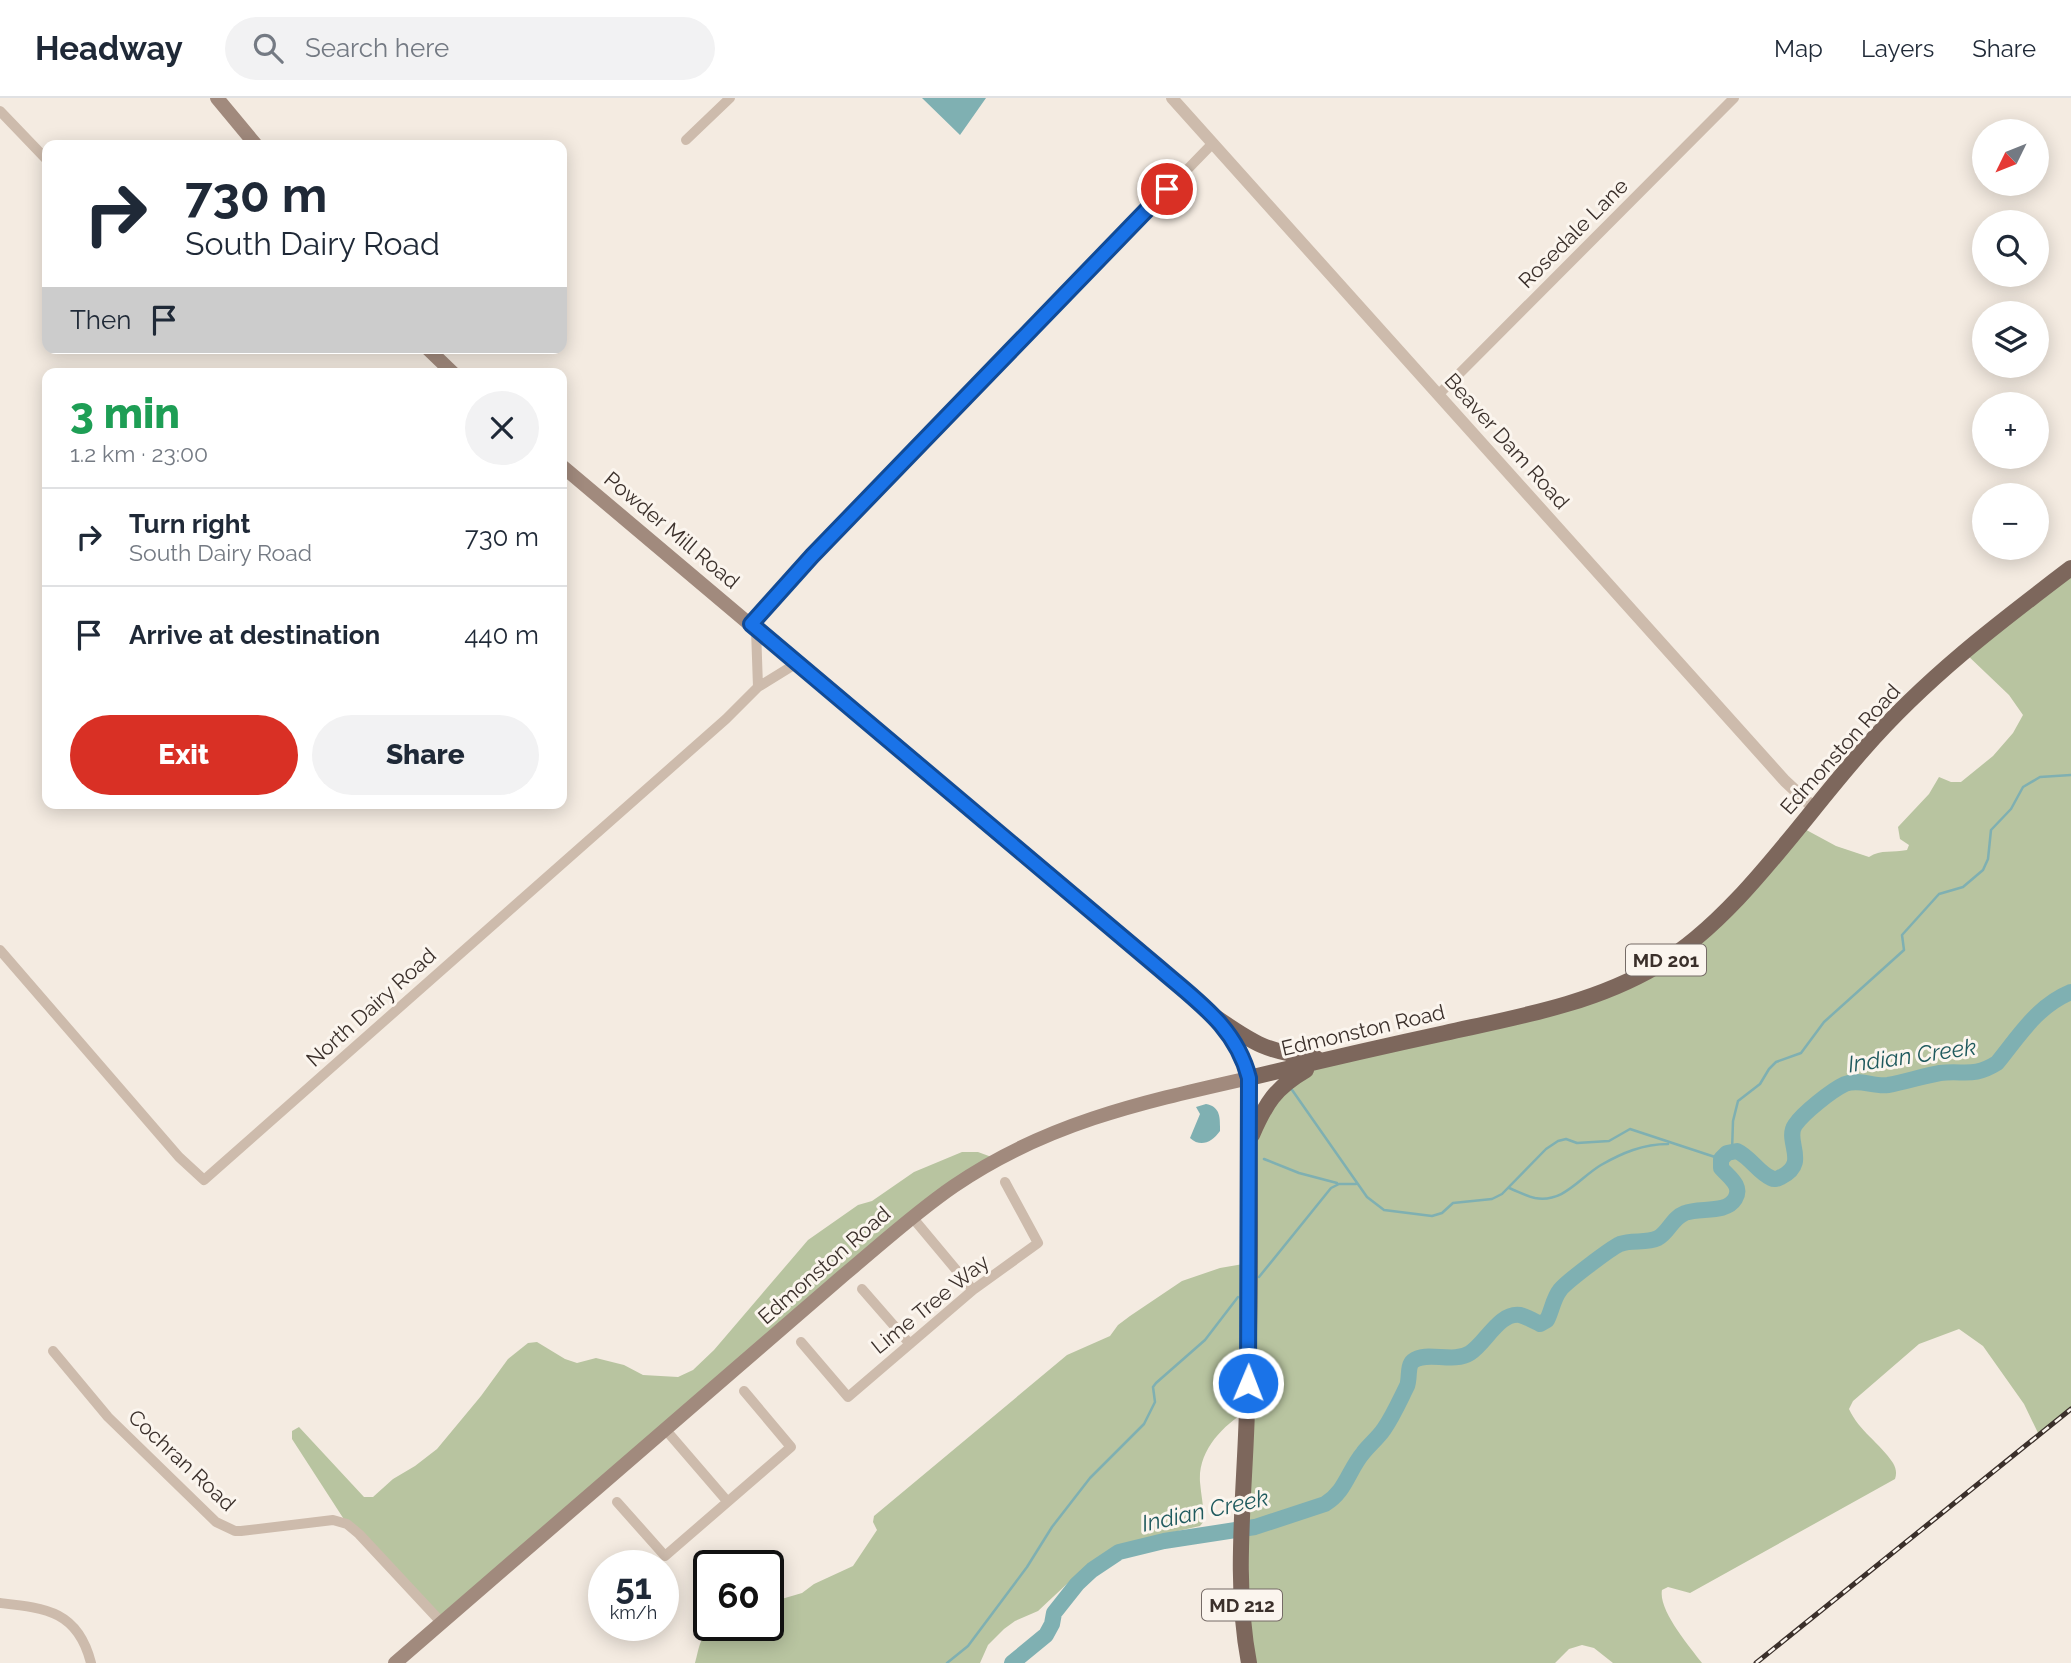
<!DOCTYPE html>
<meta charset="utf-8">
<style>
body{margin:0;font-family:Raleway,sans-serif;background:#f2f2f3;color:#1f2937;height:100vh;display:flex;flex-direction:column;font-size:26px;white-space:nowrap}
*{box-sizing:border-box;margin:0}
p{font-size:23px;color:#747a83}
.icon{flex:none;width:38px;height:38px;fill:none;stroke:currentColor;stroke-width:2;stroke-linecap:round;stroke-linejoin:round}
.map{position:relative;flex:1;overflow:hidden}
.drawer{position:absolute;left:42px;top:270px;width:525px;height:441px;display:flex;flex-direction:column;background:#fff;border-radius:14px;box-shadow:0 4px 18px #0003}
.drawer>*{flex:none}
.guide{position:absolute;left:42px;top:42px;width:525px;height:214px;border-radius:14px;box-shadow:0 4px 18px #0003;background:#fff;color:#1f2937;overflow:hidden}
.needle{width:46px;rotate:227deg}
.buttons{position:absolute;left:1972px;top:21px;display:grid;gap:14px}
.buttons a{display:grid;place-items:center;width:77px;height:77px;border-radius:50%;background:#fff;box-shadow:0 4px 18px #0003;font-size:35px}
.speed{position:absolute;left:588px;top:1452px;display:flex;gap:14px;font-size:35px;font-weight:700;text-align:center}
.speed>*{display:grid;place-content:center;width:91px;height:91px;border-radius:50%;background:#fff;box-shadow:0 4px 18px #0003;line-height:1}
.speed small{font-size:18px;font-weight:400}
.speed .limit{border:4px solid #111;border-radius:10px;background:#fff;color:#111}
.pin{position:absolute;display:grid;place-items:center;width:60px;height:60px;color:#fff;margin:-30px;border:4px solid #fff;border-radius:50%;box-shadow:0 2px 7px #0007}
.me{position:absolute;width:77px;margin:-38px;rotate:1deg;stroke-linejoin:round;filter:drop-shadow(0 0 5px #0008)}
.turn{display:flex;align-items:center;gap:24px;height:147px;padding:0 28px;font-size:32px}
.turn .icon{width:91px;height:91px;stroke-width:2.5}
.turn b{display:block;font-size:49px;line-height:60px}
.then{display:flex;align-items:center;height:66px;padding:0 28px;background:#0003;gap:14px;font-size:26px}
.round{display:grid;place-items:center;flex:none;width:74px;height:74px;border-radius:37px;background:#f2f2f3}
.head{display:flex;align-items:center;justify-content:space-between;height:119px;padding:0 28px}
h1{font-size:42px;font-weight:800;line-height:52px;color:#1e9e55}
.button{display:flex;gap:14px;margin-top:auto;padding:14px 28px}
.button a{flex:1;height:80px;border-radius:42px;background:#d93025;color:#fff;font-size:28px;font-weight:800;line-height:80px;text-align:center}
.button a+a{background:#f2f2f3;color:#1f2937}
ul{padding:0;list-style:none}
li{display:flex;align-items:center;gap:21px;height:98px;padding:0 28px;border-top:2px solid #e0e1e3}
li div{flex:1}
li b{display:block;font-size:26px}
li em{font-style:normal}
header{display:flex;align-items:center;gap:42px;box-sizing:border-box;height:98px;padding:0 35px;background:#fff;border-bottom:2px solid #e0e1e3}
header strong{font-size:33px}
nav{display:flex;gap:38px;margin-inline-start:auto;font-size:24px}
.search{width:490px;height:63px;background:#f2f2f3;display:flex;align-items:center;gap:18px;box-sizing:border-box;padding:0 24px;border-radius:38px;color:#747a83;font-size:26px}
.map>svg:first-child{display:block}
.green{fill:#b8c4a0}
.water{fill:#7fb0b2}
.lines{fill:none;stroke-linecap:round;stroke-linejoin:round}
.stream{stroke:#7fb0b2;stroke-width:2.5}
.river{stroke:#7fb0b2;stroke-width:16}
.minor{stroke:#cdbbac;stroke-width:10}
.tertiary{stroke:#cdbbac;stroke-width:12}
.secondary{stroke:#a18a7d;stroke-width:14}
.primary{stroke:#7d675c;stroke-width:16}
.rail-casing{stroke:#3b302b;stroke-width:5}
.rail{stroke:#fbf5ee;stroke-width:2.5;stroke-dasharray:8;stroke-linecap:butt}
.route-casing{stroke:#114b97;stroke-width:18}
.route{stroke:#1a73e8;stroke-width:12}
.labels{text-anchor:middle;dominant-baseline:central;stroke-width:6;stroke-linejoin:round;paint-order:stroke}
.shield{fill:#fbf5ee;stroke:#756b66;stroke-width:2}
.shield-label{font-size:19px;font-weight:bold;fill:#3b302b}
.street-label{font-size:21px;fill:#3b302b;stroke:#fbf5ee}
.water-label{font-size:23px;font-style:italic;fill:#1f5a5e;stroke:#fbf5ee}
</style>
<header>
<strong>Headway</strong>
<div class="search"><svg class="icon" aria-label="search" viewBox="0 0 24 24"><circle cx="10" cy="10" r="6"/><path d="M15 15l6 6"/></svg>Search here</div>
<nav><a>Map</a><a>Layers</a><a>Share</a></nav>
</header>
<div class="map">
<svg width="2071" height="1565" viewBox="0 0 2071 1565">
<rect width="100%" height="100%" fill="#f4ebe1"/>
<!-- green -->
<path class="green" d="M2071,470V1311L2039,1337L2024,1306L1983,1248L1959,1231L1919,1246L1853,1303L1849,1311C1859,1333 1880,1345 1893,1365C1896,1370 1897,1375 1895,1381L1690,1495L1668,1489L1662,1492C1658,1512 1690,1549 1702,1565H1613L1594,1550L1582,1547L1569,1551L1555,1565H1249L1247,1313C1222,1328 1198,1353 1200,1384C1201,1397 1204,1410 1204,1423L1200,1428L1156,1438L1107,1454L1085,1469L1038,1513L1015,1523L1004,1531L988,1547L980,1565H695C699,1551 700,1535 714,1528H768V1505L802,1495L814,1486L853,1468L877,1432L873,1424L874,1418L1067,1257L1110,1238L1118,1227L1130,1218L1182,1183L1220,1170L1249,1165L1250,1042L1270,1002L1325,962L1553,910L1670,860L1799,728L1836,748L1869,759C1881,751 1893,755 1907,752L1909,747L1900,741L1898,729L1929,696L1939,679L1951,684H1961L1993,658L2013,635L2023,617L2009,597L1964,554Z
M962,1054H978L997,1061L955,1087L441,1524L347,1426L292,1341V1333L299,1329L364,1399H373L393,1381L415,1368L437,1351L481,1298L508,1261L528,1245L537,1244L565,1261L577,1265L596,1260L624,1267L643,1277L678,1279L693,1272L714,1252L808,1142L858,1107L872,1103L914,1074Z"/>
<!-- water -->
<path class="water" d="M922,0H986L960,37Z
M1206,1006C1221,1009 1220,1020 1220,1033C1212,1044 1201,1050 1190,1040L1200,1016L1196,1009Z"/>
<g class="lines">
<!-- stream -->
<path class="stream" d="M1290,989L1367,1099L1384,1112L1432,1118L1442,1115L1453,1105L1492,1101L1502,1096L1546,1051L1558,1043L1566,1041L1577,1045L1609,1043L1630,1031L1721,1061
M1732,1053L1733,1023L1738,1003L1760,986L1769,971L1776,964L1801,955L1824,924L1904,852L1902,837L1939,796L1963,789L1983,772L1988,761L1991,732L2011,711L2023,689L2040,679L2071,677
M1264,1061L1299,1075L1337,1085
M1509,1090C1517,1093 1526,1098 1535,1100C1564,1105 1579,1080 1601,1067C1622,1055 1643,1046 1668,1046
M1259,1179L1331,1090L1339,1086H1356
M947,1565L968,1548L1027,1469L1052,1429L1090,1380L1144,1326L1155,1304L1153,1289L1156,1285L1205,1242L1238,1199"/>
<!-- river -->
<path class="river" d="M1012,1565L1046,1537L1052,1526L1054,1515L1077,1486L1092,1472L1119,1454L1164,1443L1255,1429L1325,1406C1346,1393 1348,1373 1363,1355C1369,1347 1378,1340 1384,1331C1393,1318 1400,1302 1407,1288C1410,1281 1407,1268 1413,1263C1426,1252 1453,1266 1470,1255C1486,1245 1499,1214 1520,1217C1527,1219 1534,1223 1540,1226L1547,1222C1552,1212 1553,1201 1560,1192C1566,1184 1611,1150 1620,1146C1632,1141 1646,1146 1658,1140C1669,1134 1672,1120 1685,1115C1699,1109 1726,1116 1735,1101C1743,1088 1729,1079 1721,1070V1061L1727,1055L1737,1053C1750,1059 1759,1075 1771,1080C1775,1082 1776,1081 1781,1079C1810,1065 1784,1043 1795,1027C1803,1015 1832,992 1845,986C1859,980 1873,989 1888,987C1905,984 1923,978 1940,975C1964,972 1973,980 1997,965C2019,938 2037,908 2071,894"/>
<!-- minor -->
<path class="minor" d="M0,13L47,62
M686,42L730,0
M1439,296L1734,0
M751,526L812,458L1213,45
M756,531L758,589
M0,852L179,1059L204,1082L726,621L758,589L797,565
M912,1119L973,1192
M862,1191L910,1246
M801,1244L848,1299L973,1192L1038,1145L1005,1084
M53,1253L108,1319L216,1424L235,1433H241L333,1422L347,1426L359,1436L441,1524
M665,1331L727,1403
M617,1404L665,1458L791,1349L744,1293
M0,1505C46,1510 78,1513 91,1565"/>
<!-- tertiary -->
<path class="tertiary" d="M1172,0L1785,683L1814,710"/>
<!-- secondary -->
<path class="secondary" d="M217,0L256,47
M427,250L453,275
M395,1565L845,1176C881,1146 916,1114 954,1088C1046,1025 1143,1004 1249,980L1239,950L1214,918L562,368"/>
<!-- primary -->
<path class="primary" d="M1214,918C1254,946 1267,954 1316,960
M1252,1037C1266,1005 1275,990 1306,972
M1249,1565C1233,1482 1245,1394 1247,1310C1251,1200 1250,1090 1249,980C1315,964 1380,949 1445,935C1517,919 1593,906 1657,868C1737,821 1802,720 1864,651C1925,581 1997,526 2071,470"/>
<!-- rail casing -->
<g class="rail-casing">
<path id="rail" d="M1756,1565L2071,1311"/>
</g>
<!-- rail -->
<use href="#rail" class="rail"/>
</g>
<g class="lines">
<!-- route casing -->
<g class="route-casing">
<path id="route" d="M1167,91L812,458L751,526L1160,871C1198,904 1236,929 1249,980L1248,1285"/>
</g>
<!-- route -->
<use href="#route" class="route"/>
</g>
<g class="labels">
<!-- shield labels -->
<g class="shield">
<rect x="1626" y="846.5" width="80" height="31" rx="5"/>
<rect x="1202" y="1491.5" width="80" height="31" rx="5"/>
</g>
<g class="shield-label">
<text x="1666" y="862">MD 201</text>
<text x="1242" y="1507">MD 212</text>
</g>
<!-- street labels -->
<g class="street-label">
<text transform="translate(1573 135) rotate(-45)">Rosedale Lane</text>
<text transform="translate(1507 343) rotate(48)">Beaver Dam Road</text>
<text transform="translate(672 432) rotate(40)">Powder Mill Road</text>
<text transform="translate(1840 651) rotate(-48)">Edmonston Road</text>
<text transform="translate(371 909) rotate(-42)">North Dairy Road</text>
<text transform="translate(1363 932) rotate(-13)">Edmonston Road</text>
<text transform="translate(824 1167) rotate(-41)">Edmonston Road</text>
<text transform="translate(930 1206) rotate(-39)">Lime Tree Way</text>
<text transform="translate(182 1362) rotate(43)">Cochran Road</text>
</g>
<!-- water labels -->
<g class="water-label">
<text transform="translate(1912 957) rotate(-8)">Indian Creek</text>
<text transform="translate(1205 1412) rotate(-12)">Indian Creek</text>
</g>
</g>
</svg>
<div class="buttons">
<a><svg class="needle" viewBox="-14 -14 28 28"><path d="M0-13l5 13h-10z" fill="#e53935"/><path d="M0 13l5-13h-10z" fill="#747a83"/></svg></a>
<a><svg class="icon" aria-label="search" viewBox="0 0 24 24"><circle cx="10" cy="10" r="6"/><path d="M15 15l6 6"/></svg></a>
<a><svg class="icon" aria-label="layers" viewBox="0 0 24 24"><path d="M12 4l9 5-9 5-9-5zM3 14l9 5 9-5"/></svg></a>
<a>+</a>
<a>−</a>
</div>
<div class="speed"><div>51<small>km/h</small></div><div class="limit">60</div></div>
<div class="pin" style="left:1167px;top:91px;background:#d93025"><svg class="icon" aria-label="arrive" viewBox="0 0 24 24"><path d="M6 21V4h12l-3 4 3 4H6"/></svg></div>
<svg class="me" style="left:1248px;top:1285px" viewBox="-20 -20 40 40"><circle r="17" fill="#1a73e8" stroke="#fff" stroke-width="3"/><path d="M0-11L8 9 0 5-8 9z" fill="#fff"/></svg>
<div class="guide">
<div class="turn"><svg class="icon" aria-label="right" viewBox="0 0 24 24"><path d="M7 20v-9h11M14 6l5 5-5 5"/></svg><div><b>730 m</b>South Dairy Road</div></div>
<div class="then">Then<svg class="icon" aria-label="arrive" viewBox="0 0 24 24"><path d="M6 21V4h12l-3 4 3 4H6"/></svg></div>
</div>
<section class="drawer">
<div class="head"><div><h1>3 min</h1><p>1.2 km · 23:00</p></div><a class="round"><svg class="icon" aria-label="close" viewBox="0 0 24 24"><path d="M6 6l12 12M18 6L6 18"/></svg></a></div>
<ul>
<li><svg class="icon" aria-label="right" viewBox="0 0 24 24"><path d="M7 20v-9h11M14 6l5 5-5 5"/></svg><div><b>Turn right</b><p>South Dairy Road</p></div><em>730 m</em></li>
<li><svg class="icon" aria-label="arrive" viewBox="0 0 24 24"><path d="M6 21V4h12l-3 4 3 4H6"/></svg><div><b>Arrive at destination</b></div><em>440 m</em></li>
</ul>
<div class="button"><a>Exit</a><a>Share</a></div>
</section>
</div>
